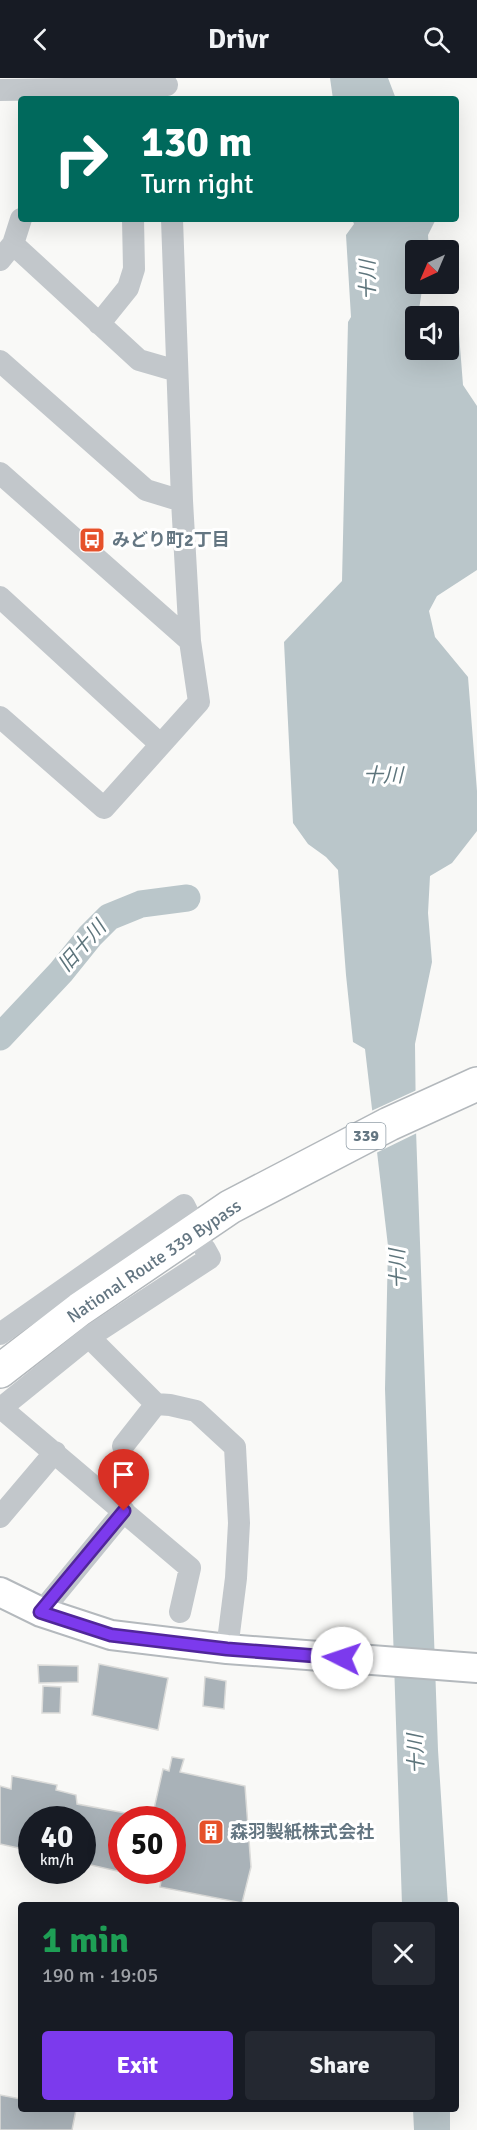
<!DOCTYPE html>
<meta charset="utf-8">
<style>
body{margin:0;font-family:Signika,"Noto Sans JP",sans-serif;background:#242831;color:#f1f3f6;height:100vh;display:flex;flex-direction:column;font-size:22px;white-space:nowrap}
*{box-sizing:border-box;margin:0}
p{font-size:20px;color:#9ea1a6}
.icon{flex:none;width:33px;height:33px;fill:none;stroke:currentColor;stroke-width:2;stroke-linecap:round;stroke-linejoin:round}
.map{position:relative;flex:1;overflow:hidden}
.panel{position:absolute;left:18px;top:1824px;width:441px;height:210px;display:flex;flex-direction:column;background:#171b24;border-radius:6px;box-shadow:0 6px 24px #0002}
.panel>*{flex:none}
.hud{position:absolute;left:18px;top:18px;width:441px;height:126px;border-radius:6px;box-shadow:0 6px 24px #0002;background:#00695c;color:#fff;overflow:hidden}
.needle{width:39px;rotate:224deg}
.tools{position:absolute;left:405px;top:162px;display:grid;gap:12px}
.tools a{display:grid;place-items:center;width:54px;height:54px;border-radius:6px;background:#171b24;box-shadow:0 6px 24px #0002;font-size:30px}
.speed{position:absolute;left:18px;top:1728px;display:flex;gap:12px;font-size:30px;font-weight:700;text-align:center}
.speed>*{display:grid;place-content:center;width:78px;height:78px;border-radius:50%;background:#171b24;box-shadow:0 6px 24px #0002;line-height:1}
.speed small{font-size:15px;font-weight:400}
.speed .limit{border:9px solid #d22;background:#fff;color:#111}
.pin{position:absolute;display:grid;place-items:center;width:51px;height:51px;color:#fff;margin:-62px -26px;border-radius:50% 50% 50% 0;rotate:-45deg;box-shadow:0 0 6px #0007}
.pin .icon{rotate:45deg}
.me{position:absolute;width:66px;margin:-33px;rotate:274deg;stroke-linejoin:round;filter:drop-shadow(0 0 4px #0008)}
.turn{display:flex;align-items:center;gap:21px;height:126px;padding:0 24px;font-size:27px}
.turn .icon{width:78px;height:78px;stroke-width:2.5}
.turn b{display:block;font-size:42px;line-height:51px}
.round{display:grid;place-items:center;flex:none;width:63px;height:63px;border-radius:6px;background:#242831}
.headline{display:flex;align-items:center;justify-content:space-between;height:102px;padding:0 24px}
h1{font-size:36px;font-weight:800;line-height:45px;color:#1e9e55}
.button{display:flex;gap:12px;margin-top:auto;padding:12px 24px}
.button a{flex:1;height:69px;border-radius:6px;background:#7c3aed;color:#fff;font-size:24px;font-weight:800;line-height:69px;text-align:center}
.button a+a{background:#242831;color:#f1f3f6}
header{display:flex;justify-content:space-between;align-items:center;height:78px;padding:0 24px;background:#171b24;font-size:27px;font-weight:800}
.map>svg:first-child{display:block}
.water{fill:#bac6ca}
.pier{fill:#f9f9f7}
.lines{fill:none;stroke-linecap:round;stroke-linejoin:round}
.river{stroke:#bac6ca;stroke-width:27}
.building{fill:#a9b2b8;stroke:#dbdbd9;stroke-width:1.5;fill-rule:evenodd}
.major-casing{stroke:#b4b9bd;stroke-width:32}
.highway-casing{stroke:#b3b8bc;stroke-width:36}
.minor{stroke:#c2c7cb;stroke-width:22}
.major{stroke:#fff;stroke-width:28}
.highway{stroke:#fff;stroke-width:33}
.route-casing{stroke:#51269a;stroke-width:15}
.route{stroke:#7c3aed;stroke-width:10}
.labels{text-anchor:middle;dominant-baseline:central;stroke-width:6;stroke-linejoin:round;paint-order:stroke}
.shield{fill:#fff;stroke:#929fa8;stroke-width:1.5}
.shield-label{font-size:16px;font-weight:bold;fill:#647682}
.poi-label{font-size:18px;font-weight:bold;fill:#647682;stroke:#fff;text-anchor:start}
.street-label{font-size:18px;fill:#647682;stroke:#fff}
.water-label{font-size:20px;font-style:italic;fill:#5e757c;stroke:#fff}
</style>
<header><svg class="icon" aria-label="back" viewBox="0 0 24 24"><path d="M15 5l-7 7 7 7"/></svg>Drivr<svg class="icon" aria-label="search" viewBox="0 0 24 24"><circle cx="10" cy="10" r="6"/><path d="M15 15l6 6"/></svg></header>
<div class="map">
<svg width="477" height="2052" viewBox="0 0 477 2052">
<rect width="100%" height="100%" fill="#f9f9f7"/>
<!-- water -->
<path class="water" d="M330,0H388L396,21H333Z
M352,141H436L428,157L429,172H416V206H421L422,212L418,238H416V272H448L449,251L459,256L463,307L477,328V492L437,518L429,533L435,559L468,599L477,713V753L452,785L430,798L428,835L432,884L415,966L416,1052L438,1672L448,1827H402L385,1311L388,1168L365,971L353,964L346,897L338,792L326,779L308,766L293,745L284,564L342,503L348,244L351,239L346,157L354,146Z
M413,2031H450V2052H414Z"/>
<!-- pier -->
<path class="pier" d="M419,1011V1054L374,1076L369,1034Z"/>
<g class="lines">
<!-- river -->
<path class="river" d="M0,959L61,894L90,858L109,839L141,826L187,820"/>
</g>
<!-- building -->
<path class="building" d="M99,1586L168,1600L158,1652L92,1637Z
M38,1587L78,1588V1604L39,1605Z
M205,1599L226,1603L224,1631L203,1628Z
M43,1608L61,1609L60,1635H42Z
M172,1679L184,1681L180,1694L245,1708L251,1789L242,1825L160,1809L161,1803L82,1785V1742H32V1773L0,1766V1708L11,1711L12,1698L57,1707L56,1712L76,1717L77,1726L152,1740L163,1691L169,1693ZM122,1742H172V1792H122Z
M0,2017L21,2021V2031L76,2032L72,2052H0Z"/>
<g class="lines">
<!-- major casing -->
<g class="major-casing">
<path id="major" d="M0,1514L41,1534L111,1557L227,1571L477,1590"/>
</g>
<!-- highway casing -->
<g class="highway-casing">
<path id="highway" d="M0,1293L80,1231L230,1129L389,1046L477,1006"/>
</g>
<!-- minor -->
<path class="minor" d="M0,12L130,10L167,7
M13,166L139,282L177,293
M0,182L13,166L21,141
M99,246L128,210L134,191L133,141
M0,283L146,412L182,423
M0,395L190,563
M0,519L160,666
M0,639L104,730L199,624L190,563L182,423L172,141
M0,1256L184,1127L189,1137
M89,1259L156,1326L170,1327L196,1333L235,1369L239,1445L236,1500L227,1571
M1,1330L190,1490L180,1534
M0,1331L89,1259L210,1180L205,1171
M123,1368L156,1326
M0,1439L55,1374
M41,1534L124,1433"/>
<!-- major -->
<use href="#major" class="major"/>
<!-- highway -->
<use href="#highway" class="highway"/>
</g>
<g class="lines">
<!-- route casing -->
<g class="route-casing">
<path id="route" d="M124,1433L40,1534L111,1557L227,1571L342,1580"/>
</g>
<!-- route -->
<use href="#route" class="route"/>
</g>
<!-- icons -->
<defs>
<g id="bus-square" transform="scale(1.35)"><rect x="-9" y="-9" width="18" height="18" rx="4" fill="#e6512a" stroke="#fff"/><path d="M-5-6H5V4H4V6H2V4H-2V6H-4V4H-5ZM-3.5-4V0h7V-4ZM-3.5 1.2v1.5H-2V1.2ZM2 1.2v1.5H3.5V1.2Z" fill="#fff"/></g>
<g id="building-square" transform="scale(1.35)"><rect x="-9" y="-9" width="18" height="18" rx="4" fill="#e6512a" stroke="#fff"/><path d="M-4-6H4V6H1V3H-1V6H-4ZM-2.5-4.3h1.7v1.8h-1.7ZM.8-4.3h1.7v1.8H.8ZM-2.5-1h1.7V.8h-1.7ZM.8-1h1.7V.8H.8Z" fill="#fff"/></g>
</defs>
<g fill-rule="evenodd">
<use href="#bus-square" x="92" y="462"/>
<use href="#building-square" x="211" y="1754"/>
</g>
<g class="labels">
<!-- shield labels -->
<rect class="shield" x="346.5" y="1045" width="39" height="26" rx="4.5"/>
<g class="shield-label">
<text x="366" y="1058">339</text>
</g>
<!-- poi labels -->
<g class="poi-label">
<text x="112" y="462">みどり町2丁目</text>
<text x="230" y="1754">森羽製紙株式会社</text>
</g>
<!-- street labels -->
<g class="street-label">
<text transform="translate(154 1183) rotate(-34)">National Route 339 Bypass</text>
</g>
<!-- water labels -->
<g class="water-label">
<text transform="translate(368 202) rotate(-91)">十川</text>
<text x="383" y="697">十川</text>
<text transform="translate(82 868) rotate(-48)">旧十川</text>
<text transform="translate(398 1191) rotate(-92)">十川</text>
<text transform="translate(416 1676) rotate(-92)">十川</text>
</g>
</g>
</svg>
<div class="tools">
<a><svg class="needle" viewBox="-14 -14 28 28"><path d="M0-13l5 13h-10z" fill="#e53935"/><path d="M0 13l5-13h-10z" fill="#9ea1a6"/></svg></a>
<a><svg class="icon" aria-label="sound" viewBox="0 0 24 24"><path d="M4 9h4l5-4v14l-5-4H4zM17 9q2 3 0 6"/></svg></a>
</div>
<div class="speed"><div>40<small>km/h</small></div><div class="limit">50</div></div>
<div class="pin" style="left:124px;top:1433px;background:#d93025"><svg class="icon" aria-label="arrive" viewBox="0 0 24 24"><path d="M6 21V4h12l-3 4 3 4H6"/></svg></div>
<svg class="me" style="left:342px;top:1580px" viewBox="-20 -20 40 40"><circle r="19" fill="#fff"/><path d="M0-13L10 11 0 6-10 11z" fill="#7c3aed"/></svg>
<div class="hud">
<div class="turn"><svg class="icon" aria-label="right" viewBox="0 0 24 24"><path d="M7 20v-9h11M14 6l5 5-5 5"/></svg><div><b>130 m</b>Turn right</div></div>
</div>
<section class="panel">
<div class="headline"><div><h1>1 min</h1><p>190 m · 19:05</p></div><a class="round"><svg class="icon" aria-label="close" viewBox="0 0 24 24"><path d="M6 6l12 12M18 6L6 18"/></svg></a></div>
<div class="button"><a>Exit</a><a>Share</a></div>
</section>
</div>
